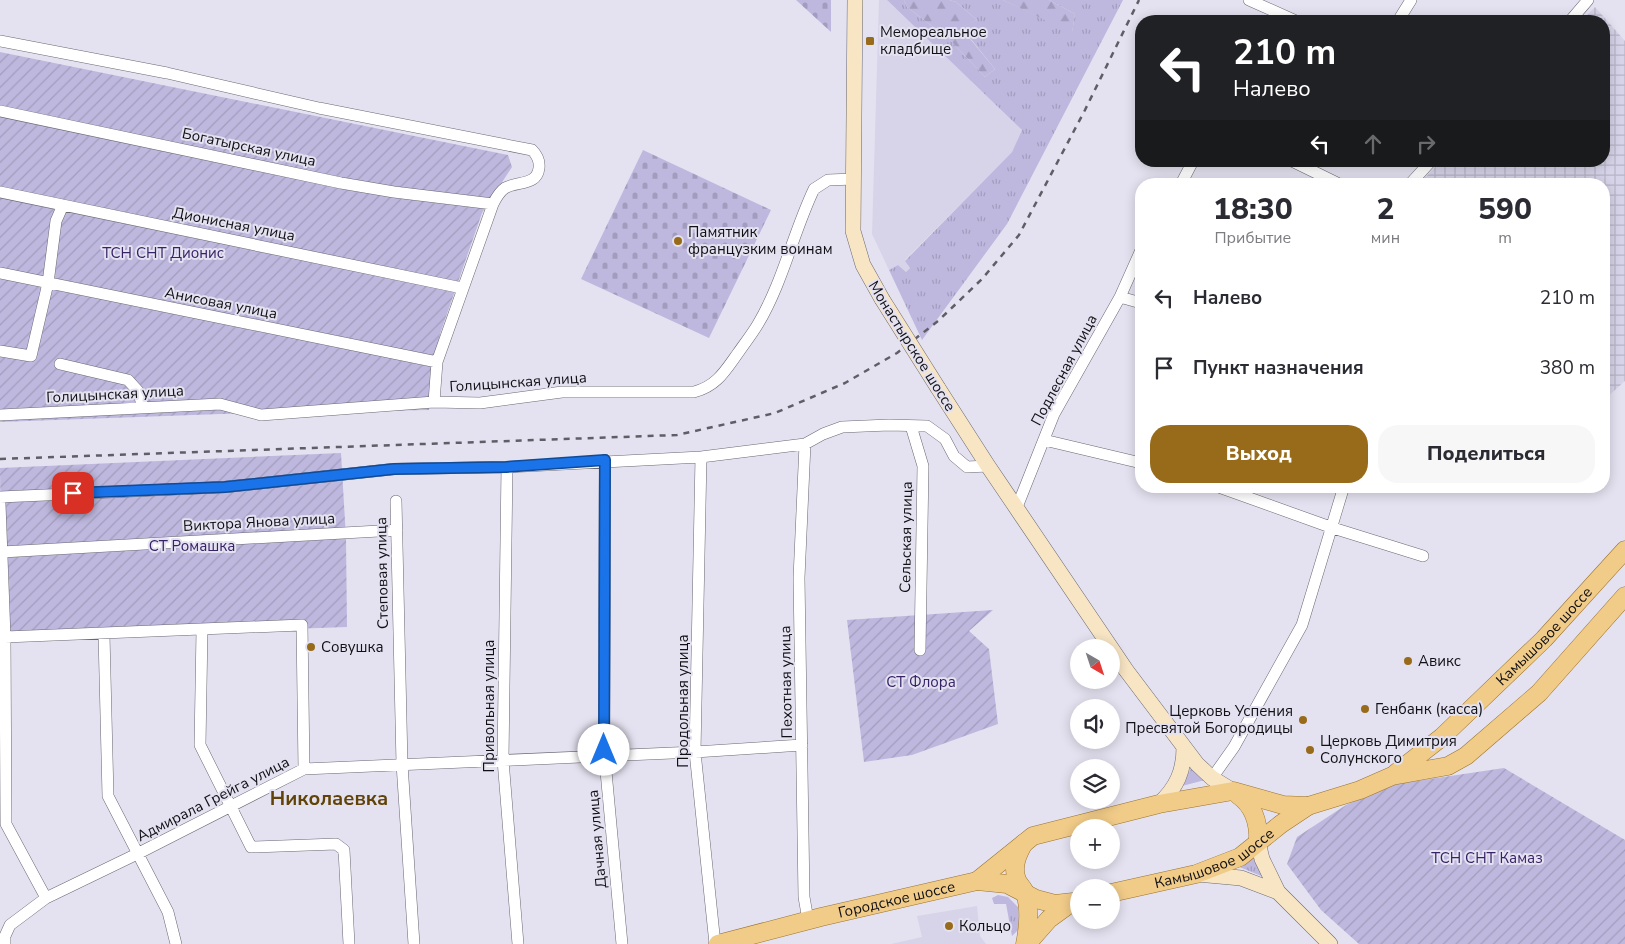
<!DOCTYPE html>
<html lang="ru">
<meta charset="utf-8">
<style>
body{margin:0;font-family:"Nunito Sans",sans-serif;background:#f7f7f7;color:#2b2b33;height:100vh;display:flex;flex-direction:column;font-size:19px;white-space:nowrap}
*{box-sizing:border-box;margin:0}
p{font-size:16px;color:#7c7c81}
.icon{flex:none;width:28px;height:28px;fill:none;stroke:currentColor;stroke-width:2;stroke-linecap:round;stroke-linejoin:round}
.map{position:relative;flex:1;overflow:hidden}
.sheet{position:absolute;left:1135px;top:178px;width:475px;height:315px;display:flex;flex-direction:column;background:#fff;border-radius:20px;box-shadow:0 2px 12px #0003}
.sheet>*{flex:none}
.banner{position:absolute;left:1135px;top:15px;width:475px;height:152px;border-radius:20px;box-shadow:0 2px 12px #0003;background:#202124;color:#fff;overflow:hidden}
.needle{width:32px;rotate:141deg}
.tools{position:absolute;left:1070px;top:639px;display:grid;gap:10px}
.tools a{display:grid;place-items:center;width:50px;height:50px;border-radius:50%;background:#fff;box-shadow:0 2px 12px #0003;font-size:25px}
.pin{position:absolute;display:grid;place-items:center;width:42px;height:42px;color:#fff;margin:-21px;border-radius:10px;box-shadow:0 2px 8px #0006}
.me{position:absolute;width:55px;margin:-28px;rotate:0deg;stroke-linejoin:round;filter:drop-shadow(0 0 4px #0008)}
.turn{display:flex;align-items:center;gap:18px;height:105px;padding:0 15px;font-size:22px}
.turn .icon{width:65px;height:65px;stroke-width:2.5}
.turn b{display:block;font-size:35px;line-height:42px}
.lanes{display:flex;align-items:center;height:48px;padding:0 15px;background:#0003;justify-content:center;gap:25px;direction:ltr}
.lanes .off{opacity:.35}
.eta{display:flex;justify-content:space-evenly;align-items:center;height:85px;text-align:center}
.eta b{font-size:30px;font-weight:800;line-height:35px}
.primary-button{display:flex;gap:10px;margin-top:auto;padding:10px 15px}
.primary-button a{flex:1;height:58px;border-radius:20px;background:#976b19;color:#fff;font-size:20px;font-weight:800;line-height:58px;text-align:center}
.primary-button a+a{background:#f7f7f7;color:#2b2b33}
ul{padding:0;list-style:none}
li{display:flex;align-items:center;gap:15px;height:70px;padding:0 15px}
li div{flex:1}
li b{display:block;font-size:19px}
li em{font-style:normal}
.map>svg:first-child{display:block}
.built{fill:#d7d4e9}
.industrial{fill:url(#industrial-grid)}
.grass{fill:url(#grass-tufts)}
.forest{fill:url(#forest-firs)}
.cemetery{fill:url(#cemetery-stones)}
.garden{fill:url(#garden-furrows)}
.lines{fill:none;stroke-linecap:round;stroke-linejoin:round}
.street-casing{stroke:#696873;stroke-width:12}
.secondary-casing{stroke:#696873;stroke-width:16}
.primary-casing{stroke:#9c732c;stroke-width:19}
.street{stroke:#fff;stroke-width:11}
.secondary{stroke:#f8e5c4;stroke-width:15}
.primary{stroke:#f1cb88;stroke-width:18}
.rail{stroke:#5f5d66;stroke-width:2.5;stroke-dasharray:6 6;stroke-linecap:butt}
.secondary-bridge-casing{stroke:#696873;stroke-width:16;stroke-linecap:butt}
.secondary-bridge{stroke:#f8e5c4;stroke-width:15}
.route-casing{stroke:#114b97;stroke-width:12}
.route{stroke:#1a73e8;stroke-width:9}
.poi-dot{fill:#976b19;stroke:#e4e2f0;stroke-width:2}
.labels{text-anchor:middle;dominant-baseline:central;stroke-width:4;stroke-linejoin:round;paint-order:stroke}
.poi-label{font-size:15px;fill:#111015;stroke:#e4e2f0;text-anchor:start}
.street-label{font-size:15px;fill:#111015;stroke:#e4e2f0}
.park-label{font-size:15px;fill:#372268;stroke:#e4e2f0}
.district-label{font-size:20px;font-weight:bold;fill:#614309;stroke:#e4e2f0}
</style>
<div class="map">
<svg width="1625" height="944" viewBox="0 0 1625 944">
<defs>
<pattern id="industrial-grid" width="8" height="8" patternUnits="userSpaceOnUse" patternTransform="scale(1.25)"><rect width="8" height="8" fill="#d7d4e9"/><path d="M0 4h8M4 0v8" fill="none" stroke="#b8b5c7"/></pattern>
<pattern id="grass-tufts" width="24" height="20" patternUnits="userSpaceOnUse" patternTransform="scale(1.25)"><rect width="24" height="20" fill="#beb8de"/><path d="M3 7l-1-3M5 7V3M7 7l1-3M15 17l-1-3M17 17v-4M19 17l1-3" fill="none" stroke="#a29dbe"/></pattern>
<pattern id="forest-firs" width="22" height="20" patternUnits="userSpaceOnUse" patternTransform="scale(1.25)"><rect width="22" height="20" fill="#beb8de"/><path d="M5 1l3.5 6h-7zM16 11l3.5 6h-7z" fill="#a29dbe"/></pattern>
<pattern id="cemetery-stones" width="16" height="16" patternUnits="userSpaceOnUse" patternTransform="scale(1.25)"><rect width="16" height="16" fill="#beb8de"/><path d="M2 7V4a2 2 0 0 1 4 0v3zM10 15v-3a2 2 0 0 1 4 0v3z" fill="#a29dbe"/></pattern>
<pattern id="garden-furrows" width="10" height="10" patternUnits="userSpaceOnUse" patternTransform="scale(1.25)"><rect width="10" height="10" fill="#beb8de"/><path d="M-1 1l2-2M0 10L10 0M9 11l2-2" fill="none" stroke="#a29dbe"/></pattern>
</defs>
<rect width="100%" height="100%" fill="#e4e2f0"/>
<!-- built -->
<path class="built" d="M879,0H887L1022,130L1012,152L905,260L910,268L906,272L898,265L889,270L872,234Z
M977,906L980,936L986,944H891L922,937L917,916Z"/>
<!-- industrial -->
<path class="industrial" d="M1595,7L1625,41V381L1604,400V184H1419L1441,161H1604V21H1581Z"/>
<!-- grass -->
<path class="grass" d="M887,0H904L907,7L949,39L985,77L995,69L961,27L977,20L956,2L949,0H1003L1072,32L1075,14L1049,0H1123L1007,224L922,340L889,270L898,265L906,272L910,268L905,261L1012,152L1022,130Z
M1191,768L1205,780L1182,786Z
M1254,856L1266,878L1237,866Z
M998,895L1008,897L1018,907L1019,929L1012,936L1006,904H994L992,898Z"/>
<!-- forest -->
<path class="forest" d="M904,0H949L956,2L977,20L961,28L995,69L985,77L949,39L907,7Z
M1003,0H1049L1075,14L1072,33Z"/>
<!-- cemetery -->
<path class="cemetery" d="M796,0H831V32Z
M643,150L771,210L709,338L581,279Z"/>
<!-- garden -->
<path class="garden" d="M0,52L508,155L512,167L482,213L440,334L429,396V410L221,414L0,422Z
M341,453L346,538L347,627L2,639L0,468Z
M993,610L969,631L989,649L998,724L912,755L864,762L847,620Z
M1504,768L1625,840V944H1359L1321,910L1287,864L1297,837L1346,805L1390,785Z"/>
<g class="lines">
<!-- street casing -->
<g class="street-casing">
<path id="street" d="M1249,0L1296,21
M1398,21L1411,0
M1570,21L1588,0
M0,41L167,73L319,108L532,150C537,155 540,160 539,168C537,186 517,181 505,188C499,192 496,198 493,204L437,362L434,402
M0,111L341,183L394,192L493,204
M1292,161L1339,184
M1181,184L1193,161
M1410,184L1431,161
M0,192L462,288
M0,273L437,362
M1120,297L1141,303
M0,351L31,356L48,283L56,221L63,205
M60,364L128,380L138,391L143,407
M0,415L220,404L261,415L434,402L480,403L562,392H694C717,386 725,371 738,353C745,343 752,334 758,324C783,282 793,233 814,189L828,180L854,179
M911,426L923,466L920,650
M1044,440L1141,463
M805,444L799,578L804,897L808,920
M701,457L695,752L715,944
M605,460L604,750L622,944
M507,467L503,760L518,944
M1216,486L1333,528L1423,556
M0,497L225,487L394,469L507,467L701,457L805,444L823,434L842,427L889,425L927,426L945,439L954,456L967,467L988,466
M396,501L402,764L414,944
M0,504L5,637L6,824L46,898
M1017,507L1054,414L1120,297L1141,250
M2,552L397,530
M202,630L200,745L251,847L336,844L344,850L349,944
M104,635L108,796L168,912L176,944
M5,637L302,625L304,769
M1212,778L1234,747L1302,625L1344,486
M5,944V936L10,925L46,898L137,854L304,769L695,752L802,745"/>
</g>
<!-- secondary casing -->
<g class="secondary-casing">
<path id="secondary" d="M855,0L853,231L863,265L882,299
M938,388L988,466L1126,670L1197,764L1212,778L1233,791
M1159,804C1177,787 1184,771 1184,747
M1258,842L1262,859L1278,892L1330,944
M1197,874L1241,878L1278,892"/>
</g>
<!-- primary casing -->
<g class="primary-casing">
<g id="primary">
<path id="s1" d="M1396,773L1442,737L1544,639L1625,550"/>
<path d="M1238,795C1254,806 1259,823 1258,842"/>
<path d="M1024,843C1017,855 1012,867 1017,880C1019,885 1024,888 1025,893C1030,908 1028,929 1025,944"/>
<path d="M977,881L1033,836L1159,804L1233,791L1283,805L1308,806"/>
<path id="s2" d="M1111,893L1196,874L1240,857L1281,824L1308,806L1360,790L1392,776L1448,766L1466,756L1539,693L1625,596"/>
<path id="s3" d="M718,944L821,917L977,881L1007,884L1036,899L1055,904L1073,902"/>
<path d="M1027,944L1049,919L1071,903"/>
</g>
</g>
<!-- street -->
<use href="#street" class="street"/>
<!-- secondary -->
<use href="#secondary" class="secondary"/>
<!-- primary -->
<use href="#primary" class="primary"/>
<!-- rail -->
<path class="rail" d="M0,459L677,435L775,413L845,383L897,353L938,321L982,279L1019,235L1085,110L1139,0"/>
<!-- secondary-bridge casing -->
<g class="secondary-bridge-casing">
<path id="secondary-bridge" d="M882,299L938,388"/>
</g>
<!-- secondary-bridge -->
<use href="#secondary-bridge" class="secondary-bridge"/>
</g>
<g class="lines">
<!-- route casing -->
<g class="route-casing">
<path id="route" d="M73,493L225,487L394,469L506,467L605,460L604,750"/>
</g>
<!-- route -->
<use href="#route" class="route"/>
</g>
<!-- markers -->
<g class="poi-dot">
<rect x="865" y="36" width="10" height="10" rx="2.5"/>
<circle cx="678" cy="241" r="5"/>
<circle cx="311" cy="647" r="5"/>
<circle cx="1408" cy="661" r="5"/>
<circle cx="1365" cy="709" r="5"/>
<circle cx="1303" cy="720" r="5"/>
<circle cx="1310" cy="750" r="5"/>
<circle cx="949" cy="926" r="5"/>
</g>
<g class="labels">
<!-- poi labels -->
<g class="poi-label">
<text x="880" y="32">Мемореальное<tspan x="880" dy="17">кладбище</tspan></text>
<text x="688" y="232">Памятник<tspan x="688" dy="17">французким воинам</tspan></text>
<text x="321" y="647">Совушка</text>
<text x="1418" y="661">Авикс</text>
<text x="1375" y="709">Генбанк (касса)</text>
<text x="1293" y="711" text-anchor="end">Церковь Успения<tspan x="1293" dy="17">Пресвятой Богородицы</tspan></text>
<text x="1320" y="741">Церковь Димитрия<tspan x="1320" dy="17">Солунского</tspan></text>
<text x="959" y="926">Кольцо</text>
</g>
<!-- street labels -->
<g class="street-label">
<text transform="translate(249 147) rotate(12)">Богатырская улица</text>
<text transform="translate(234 224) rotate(11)">Дионисная улица</text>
<text transform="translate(221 303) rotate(11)">Анисовая улица</text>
<text transform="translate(912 346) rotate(58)">Монастырское шоссе</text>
<text transform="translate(1064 370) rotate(-62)">Подлесная улица</text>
<text transform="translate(518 382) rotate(-4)">Голицынская улица</text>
<text transform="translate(115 394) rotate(-3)">Голицынская улица</text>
<text transform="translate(259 522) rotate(-3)">Виктора Янова улица</text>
<text transform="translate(906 537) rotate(-89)">Сельская улица</text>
<text transform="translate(382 573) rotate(-91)">Степовая улица</text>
<text stroke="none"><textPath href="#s1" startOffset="202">Камышовое шоссе</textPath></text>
<text transform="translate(786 682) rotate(-91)">Пехотная улица</text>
<text transform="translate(683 701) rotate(-90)">Продольная улица</text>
<text transform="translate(489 706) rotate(-90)">Привольная улица</text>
<text transform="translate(213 799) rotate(-27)">Адмирала Грейга улица</text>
<text transform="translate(597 839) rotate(-95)">Дачная улица</text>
<text stroke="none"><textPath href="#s2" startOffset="110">Камышовое шоссе</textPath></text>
<text stroke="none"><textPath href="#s3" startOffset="184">Городское шоссе</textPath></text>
</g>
<!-- park labels -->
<g class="park-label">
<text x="163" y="253">ТСН СНТ Дионис</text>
<text x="192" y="546">СТ Ромашка</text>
<text x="921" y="682">СТ Флора</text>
<text x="1487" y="858">ТСН СНТ Камаз</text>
</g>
<!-- district labels -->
<g class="district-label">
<text x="329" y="798">Николаевка</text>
</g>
</g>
</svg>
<div class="tools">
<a><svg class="needle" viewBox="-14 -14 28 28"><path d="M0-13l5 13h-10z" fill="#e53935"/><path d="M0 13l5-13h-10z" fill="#7c7c81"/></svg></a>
<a><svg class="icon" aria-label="sound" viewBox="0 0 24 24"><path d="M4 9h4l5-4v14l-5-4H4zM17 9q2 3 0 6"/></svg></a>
<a><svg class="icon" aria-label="layers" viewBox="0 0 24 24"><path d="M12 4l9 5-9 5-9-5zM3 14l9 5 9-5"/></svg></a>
<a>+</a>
<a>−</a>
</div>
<div class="pin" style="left:73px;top:493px;background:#d93025"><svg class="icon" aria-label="arrive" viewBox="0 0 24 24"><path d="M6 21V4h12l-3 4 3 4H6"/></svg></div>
<svg class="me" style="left:604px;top:750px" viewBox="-20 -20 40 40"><circle r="19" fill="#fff"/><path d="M0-13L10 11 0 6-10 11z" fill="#1a73e8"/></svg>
<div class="banner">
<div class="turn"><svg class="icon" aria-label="left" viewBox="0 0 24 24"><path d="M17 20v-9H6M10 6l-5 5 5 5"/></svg><div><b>210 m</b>Налево</div></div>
<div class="lanes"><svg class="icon" aria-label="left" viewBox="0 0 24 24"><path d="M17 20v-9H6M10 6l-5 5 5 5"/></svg><svg class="icon off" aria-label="ahead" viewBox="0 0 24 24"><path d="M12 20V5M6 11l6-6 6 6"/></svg><svg class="icon off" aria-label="right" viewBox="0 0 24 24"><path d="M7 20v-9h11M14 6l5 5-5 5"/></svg></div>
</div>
<section class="sheet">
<div class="eta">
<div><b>18:30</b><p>Прибытие</p></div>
<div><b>2</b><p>мин</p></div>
<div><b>590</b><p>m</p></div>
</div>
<ul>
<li><svg class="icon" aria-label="left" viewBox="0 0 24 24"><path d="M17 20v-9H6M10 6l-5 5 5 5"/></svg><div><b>Налево</b></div><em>210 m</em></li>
<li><svg class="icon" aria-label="arrive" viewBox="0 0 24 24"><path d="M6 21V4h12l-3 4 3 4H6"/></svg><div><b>Пункт назначения</b></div><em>380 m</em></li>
</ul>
<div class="primary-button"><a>Выход</a><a>Поделиться</a></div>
</section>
</div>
